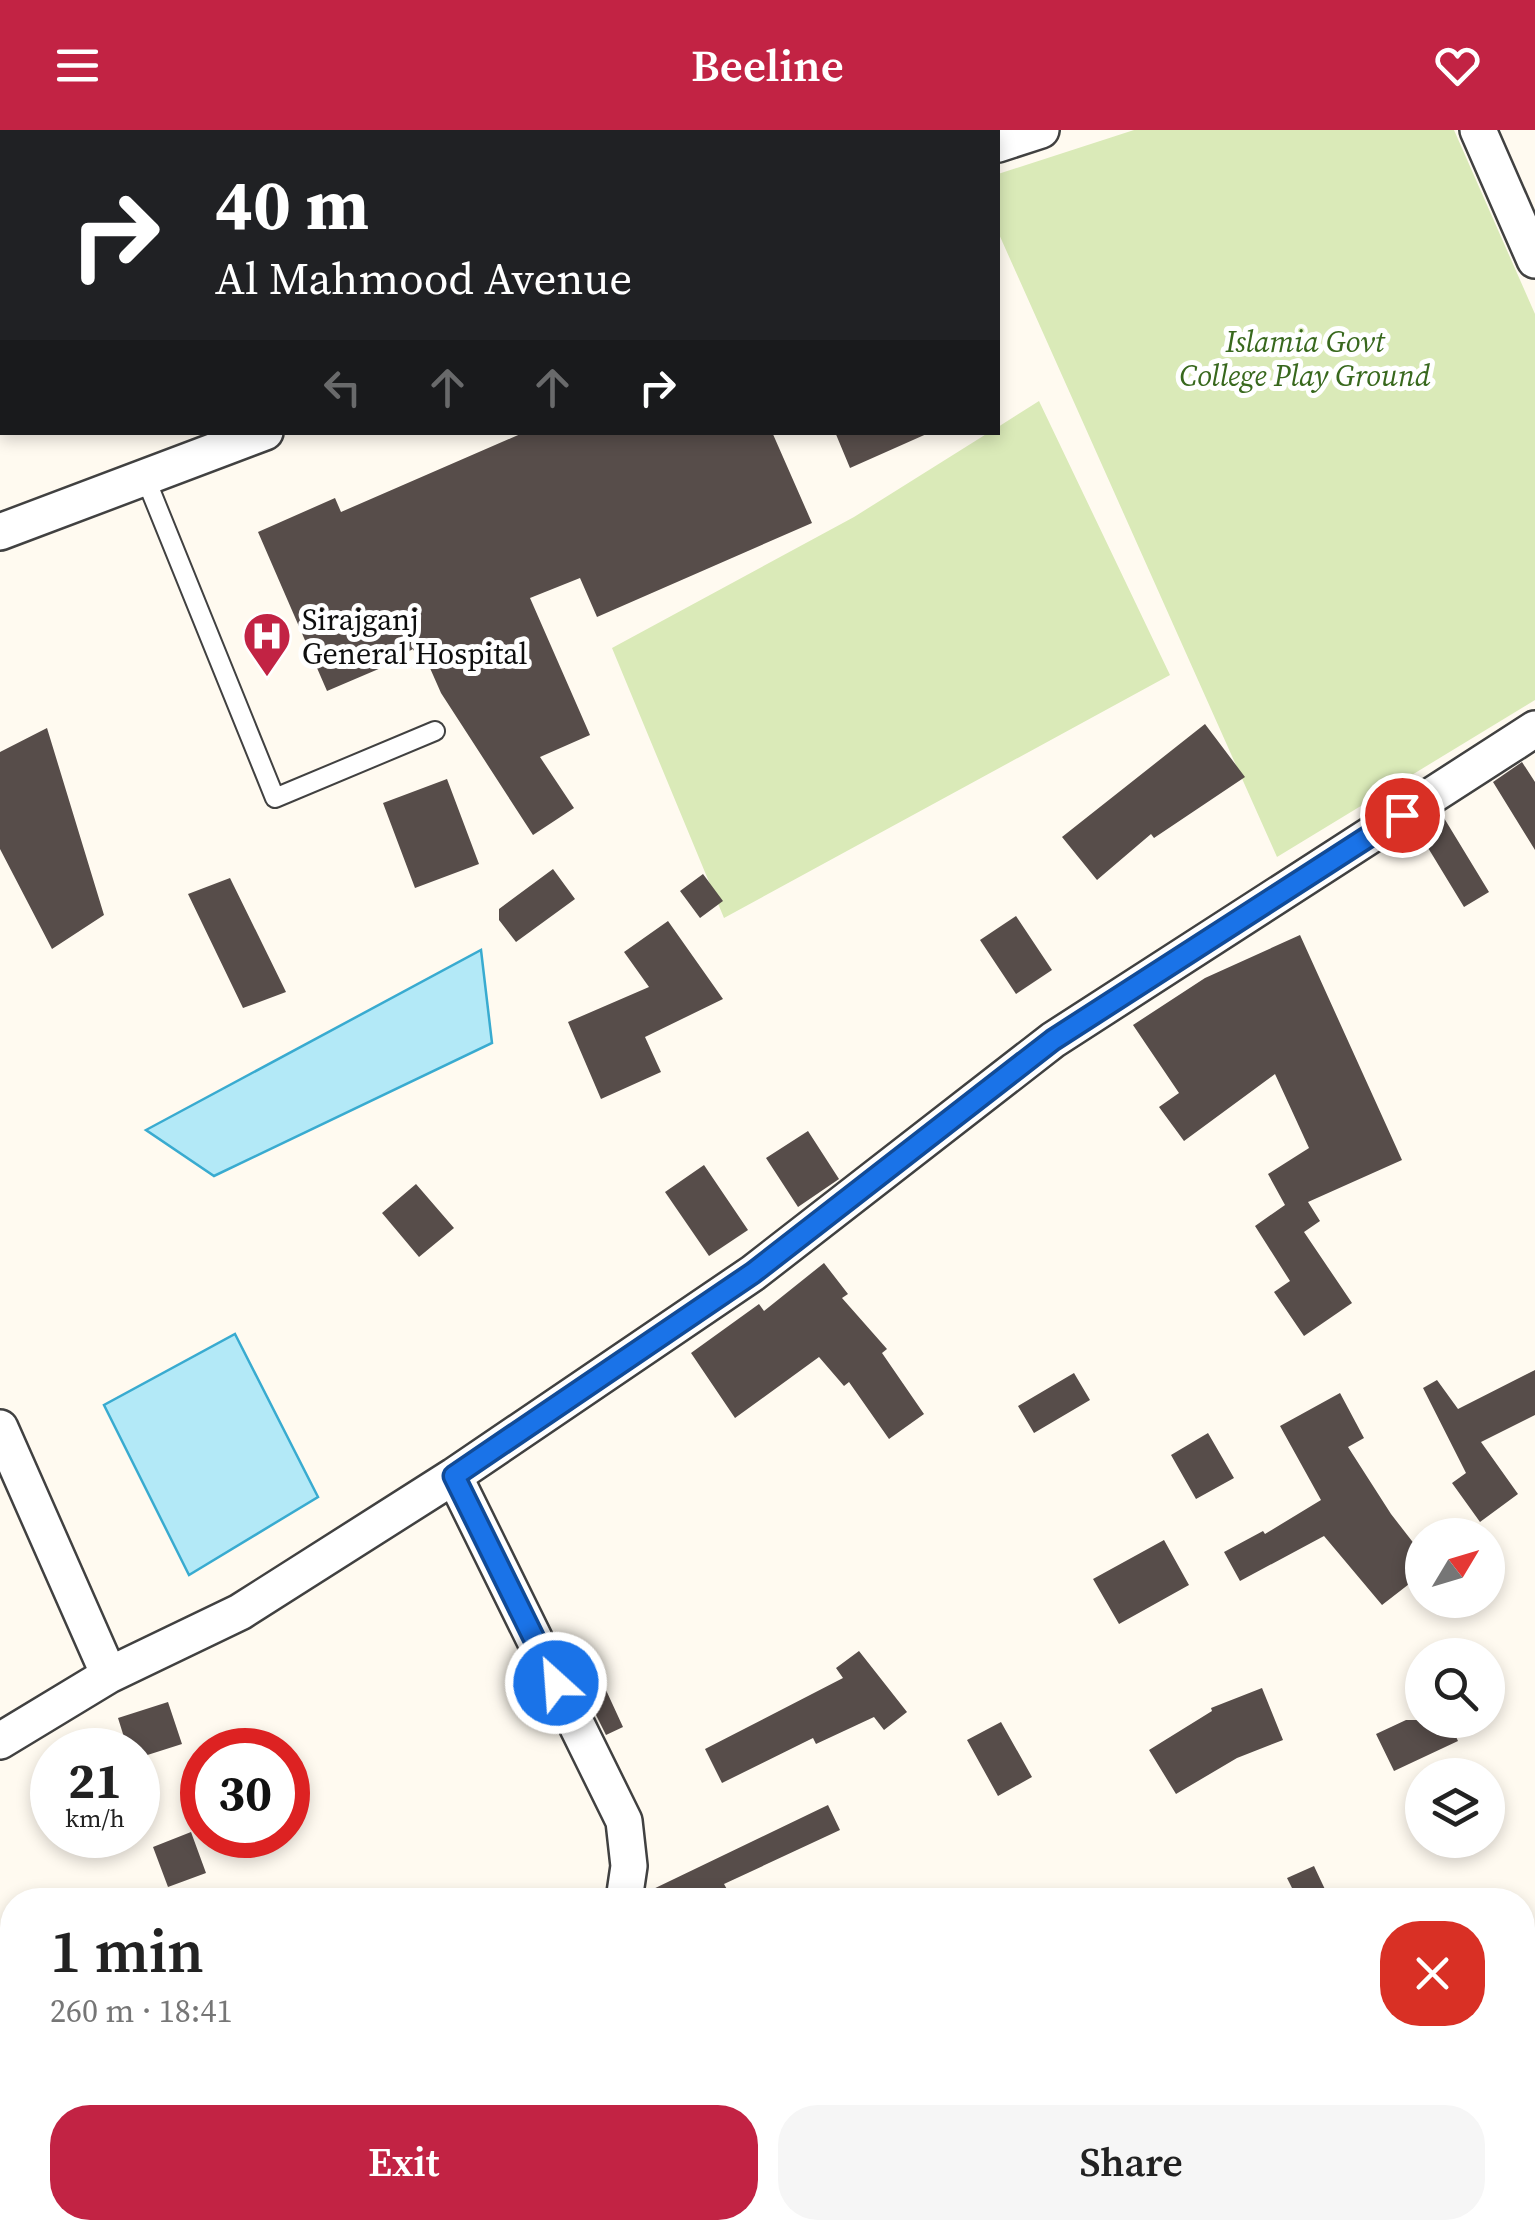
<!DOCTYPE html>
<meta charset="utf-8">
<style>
body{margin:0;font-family:"Source Serif 4",serif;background:#f6f6f6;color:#222;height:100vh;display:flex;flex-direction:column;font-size:38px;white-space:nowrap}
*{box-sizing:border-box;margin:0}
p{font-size:32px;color:#767676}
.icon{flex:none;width:55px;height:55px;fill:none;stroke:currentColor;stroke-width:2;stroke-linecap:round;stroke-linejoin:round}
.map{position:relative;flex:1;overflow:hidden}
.sheet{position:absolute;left:0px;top:1758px;width:1535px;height:352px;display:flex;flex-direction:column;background:#fff;border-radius:40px 40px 0 0;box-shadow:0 5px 15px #0003}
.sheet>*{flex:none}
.top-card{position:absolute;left:0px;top:0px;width:1000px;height:305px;box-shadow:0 5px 15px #0003;background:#202124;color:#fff;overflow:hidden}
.needle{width:65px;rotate:52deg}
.tools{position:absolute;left:1405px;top:1388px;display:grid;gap:20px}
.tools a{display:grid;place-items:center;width:100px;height:100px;border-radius:50%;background:#fff;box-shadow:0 5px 15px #0003;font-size:50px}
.speed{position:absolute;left:30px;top:1598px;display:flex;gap:20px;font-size:50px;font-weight:700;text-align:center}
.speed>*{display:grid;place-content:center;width:130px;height:130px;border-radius:50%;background:#fff;box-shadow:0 5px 15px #0003;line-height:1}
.speed small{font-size:25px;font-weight:400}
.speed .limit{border:15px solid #d22;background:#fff;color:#111}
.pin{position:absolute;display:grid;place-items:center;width:85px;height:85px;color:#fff;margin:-42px;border:5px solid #fff;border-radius:50%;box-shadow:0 2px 10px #0007}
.me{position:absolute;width:110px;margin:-55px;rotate:334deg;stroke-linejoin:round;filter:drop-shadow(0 0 8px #0008)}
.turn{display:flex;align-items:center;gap:35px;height:210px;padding:0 50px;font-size:45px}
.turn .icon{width:130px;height:130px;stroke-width:2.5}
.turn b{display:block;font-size:70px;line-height:85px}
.lanes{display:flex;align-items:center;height:95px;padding:0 50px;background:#0003;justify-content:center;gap:50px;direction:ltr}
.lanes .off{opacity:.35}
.round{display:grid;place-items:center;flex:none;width:105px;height:105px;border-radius:40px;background:#f6f6f6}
.summary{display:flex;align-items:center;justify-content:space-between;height:170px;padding:0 50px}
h1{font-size:60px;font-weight:600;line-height:75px}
.cta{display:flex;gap:20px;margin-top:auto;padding:20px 50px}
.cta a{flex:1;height:115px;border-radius:40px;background:#c22344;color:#fff;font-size:40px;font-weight:600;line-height:115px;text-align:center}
.cta a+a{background:#f6f6f6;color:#222}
header{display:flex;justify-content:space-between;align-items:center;height:130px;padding:0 50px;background:#c22344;color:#fff;font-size:45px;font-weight:600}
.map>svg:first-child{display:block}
.green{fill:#daeab8}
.water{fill:#b3e9f7;stroke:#39abd0;stroke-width:2.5}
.building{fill:#574d4a}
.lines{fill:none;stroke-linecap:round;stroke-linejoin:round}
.service-casing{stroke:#414141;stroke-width:22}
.minor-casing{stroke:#414141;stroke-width:40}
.service{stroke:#fff;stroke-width:18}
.minor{stroke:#fff;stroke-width:35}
.route-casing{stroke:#114b97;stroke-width:25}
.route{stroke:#1a73e8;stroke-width:18}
.labels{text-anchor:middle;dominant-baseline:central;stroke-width:10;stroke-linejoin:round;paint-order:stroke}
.park-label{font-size:30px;font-style:italic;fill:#38681d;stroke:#fff}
.poi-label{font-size:30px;fill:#0e0e0e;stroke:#fff;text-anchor:start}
</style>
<header><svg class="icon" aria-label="menu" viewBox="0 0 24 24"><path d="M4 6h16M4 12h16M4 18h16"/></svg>Beeline<svg class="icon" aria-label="heart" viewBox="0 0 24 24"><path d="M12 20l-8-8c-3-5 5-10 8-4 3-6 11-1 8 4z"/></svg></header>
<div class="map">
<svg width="1535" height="2109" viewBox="0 0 1535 2109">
<rect width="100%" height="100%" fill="#fffaf0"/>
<!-- green -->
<path class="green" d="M1134,0H1454L1535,184V570L1277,727L998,102V44Z
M1039,271L1170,545L724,788L612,518L854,387L988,303L998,302V297Z"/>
<!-- water -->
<path class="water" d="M481,820L492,913L214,1046L146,1000Z
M235,1204L318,1367L189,1445L104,1275Z"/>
<!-- building -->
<path class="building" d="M525,302H772L812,393L597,487L580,448L530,468L590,605L540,627L574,678L533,705L441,563L422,520L415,523L413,519L400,526L402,529L327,561L258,402L335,368L341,382Z
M835,302H931L850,338Z
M1205,594L1245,647L1154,708L1151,704L1097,750L1062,707Z
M47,598L104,785L52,819L0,719V622Z
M1522,632L1535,652V720L1493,652Z
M447,649L479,734L415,758L383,673Z
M1444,688L1489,762L1464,777L1419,703Z
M553,739L575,769L516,812L499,790V779Z
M703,744L723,771L700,788L680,761Z
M230,748L286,862L243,878L188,764Z
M1016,786L1052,840L1016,864L980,810Z
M668,791L723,869L645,907L661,942L601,969L568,892L649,857L624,822Z
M1300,805L1402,1030L1308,1072L1320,1091L1304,1102L1352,1173L1304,1206L1274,1162L1290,1151L1255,1096L1285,1075L1268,1044L1309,1018L1275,944L1184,1011L1159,977L1179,963L1133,895L1205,848Z
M808,1001L839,1049L798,1077L766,1028Z
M704,1035L748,1100L709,1126L665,1062Z
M416,1054L454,1098L419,1127L382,1083Z
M824,1133L848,1164L842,1168L887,1219L882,1223L924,1284L889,1309L849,1252L844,1256L819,1227L735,1288L691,1223L759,1174L764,1181Z
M1535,1240V1285L1481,1312L1518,1364L1480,1392L1452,1353L1466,1343L1423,1258L1437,1250L1458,1279Z
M1074,1243L1090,1270L1034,1303L1018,1276Z
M1340,1263L1364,1308L1348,1317L1391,1384L1422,1424V1444L1382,1475L1324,1406L1240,1451L1224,1422L1263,1401L1265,1404L1321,1370L1280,1296Z
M1208,1303L1234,1348L1196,1369L1171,1325Z
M1164,1410L1189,1455L1119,1494L1093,1449Z
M859,1521L907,1582L884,1600L874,1587L816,1614L813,1608L722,1653L705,1619L843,1548L836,1538Z
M594,1534L623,1597L606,1605L575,1543Z
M1262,1558L1283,1610L1237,1628L1176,1664L1149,1620L1212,1581L1211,1578Z
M168,1572L182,1614L138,1628V1620H128L118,1588Z
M1406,1590H1448L1458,1611L1394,1641L1376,1604Z
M1001,1592L1032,1647L998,1666L967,1610Z
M828,1675L840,1700L724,1754L733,1770H645L647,1762Z
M191,1702L206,1743L168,1757L153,1717Z
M1314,1736L1330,1770H1298L1287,1748Z"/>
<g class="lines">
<!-- service casing -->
<g class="service-casing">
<path id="service" d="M145,347L275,668L435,601"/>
</g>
<!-- minor casing -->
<g class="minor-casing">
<path id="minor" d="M1478,0L1535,130
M998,14L1041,0
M0,402L265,302
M0,1298L109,1545
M454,1346L624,1691L629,1736L624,1770
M0,1611L109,1545L240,1482L454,1346L753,1143L1053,910L1535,599
M754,2098L760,2109"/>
</g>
<!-- service -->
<use href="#service" class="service"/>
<!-- minor -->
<use href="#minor" class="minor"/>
</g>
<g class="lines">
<!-- route casing -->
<g class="route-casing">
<path id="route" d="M556,1553L454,1346L753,1143L1053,910L1402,685"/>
</g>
<!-- route -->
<use href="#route" class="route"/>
</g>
<!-- icons -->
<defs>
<g id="hospital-pin" transform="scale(2.5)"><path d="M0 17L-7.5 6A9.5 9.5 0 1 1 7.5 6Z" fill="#c22344" stroke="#fff"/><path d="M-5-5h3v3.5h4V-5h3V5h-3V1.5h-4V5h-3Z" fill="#fff"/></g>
</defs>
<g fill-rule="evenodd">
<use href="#hospital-pin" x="267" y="506"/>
</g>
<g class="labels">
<!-- park labels -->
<g class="park-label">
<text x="1305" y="211">Islamia Govt<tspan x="1305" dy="34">College Play Ground</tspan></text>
</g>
<!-- poi labels -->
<g class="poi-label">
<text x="302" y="489">Sirajganj<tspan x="302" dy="34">General Hospital</tspan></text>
</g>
</g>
</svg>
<div class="tools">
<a><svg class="needle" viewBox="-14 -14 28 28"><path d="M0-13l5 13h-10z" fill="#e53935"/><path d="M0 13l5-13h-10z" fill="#767676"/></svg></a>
<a><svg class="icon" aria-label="search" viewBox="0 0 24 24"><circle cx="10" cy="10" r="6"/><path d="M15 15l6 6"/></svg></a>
<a><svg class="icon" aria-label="layers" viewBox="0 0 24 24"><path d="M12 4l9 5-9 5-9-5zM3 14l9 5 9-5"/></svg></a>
</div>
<div class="speed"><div>21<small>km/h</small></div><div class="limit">30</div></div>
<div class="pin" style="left:1402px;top:685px;background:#d93025"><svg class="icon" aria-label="arrive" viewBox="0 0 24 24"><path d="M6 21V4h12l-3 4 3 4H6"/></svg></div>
<svg class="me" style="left:556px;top:1553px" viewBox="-20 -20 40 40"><circle r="17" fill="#1a73e8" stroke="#fff" stroke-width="3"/><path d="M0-11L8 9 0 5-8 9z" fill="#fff"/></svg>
<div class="top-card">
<div class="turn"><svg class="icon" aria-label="right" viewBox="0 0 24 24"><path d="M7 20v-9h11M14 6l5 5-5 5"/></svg><div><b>40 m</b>Al Mahmood Avenue</div></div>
<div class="lanes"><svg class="icon off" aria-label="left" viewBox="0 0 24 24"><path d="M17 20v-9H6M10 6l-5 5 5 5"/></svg><svg class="icon off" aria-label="ahead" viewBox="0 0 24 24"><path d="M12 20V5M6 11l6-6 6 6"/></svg><svg class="icon off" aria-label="ahead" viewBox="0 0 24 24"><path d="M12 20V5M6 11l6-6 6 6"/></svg><svg class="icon" aria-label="right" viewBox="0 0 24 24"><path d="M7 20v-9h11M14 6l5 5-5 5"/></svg></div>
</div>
<section class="sheet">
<div class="summary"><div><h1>1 min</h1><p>260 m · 18:41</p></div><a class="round" style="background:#d93025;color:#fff"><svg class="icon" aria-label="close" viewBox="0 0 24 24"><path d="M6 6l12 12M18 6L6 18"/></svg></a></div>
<div class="cta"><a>Exit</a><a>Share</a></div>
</section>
</div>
